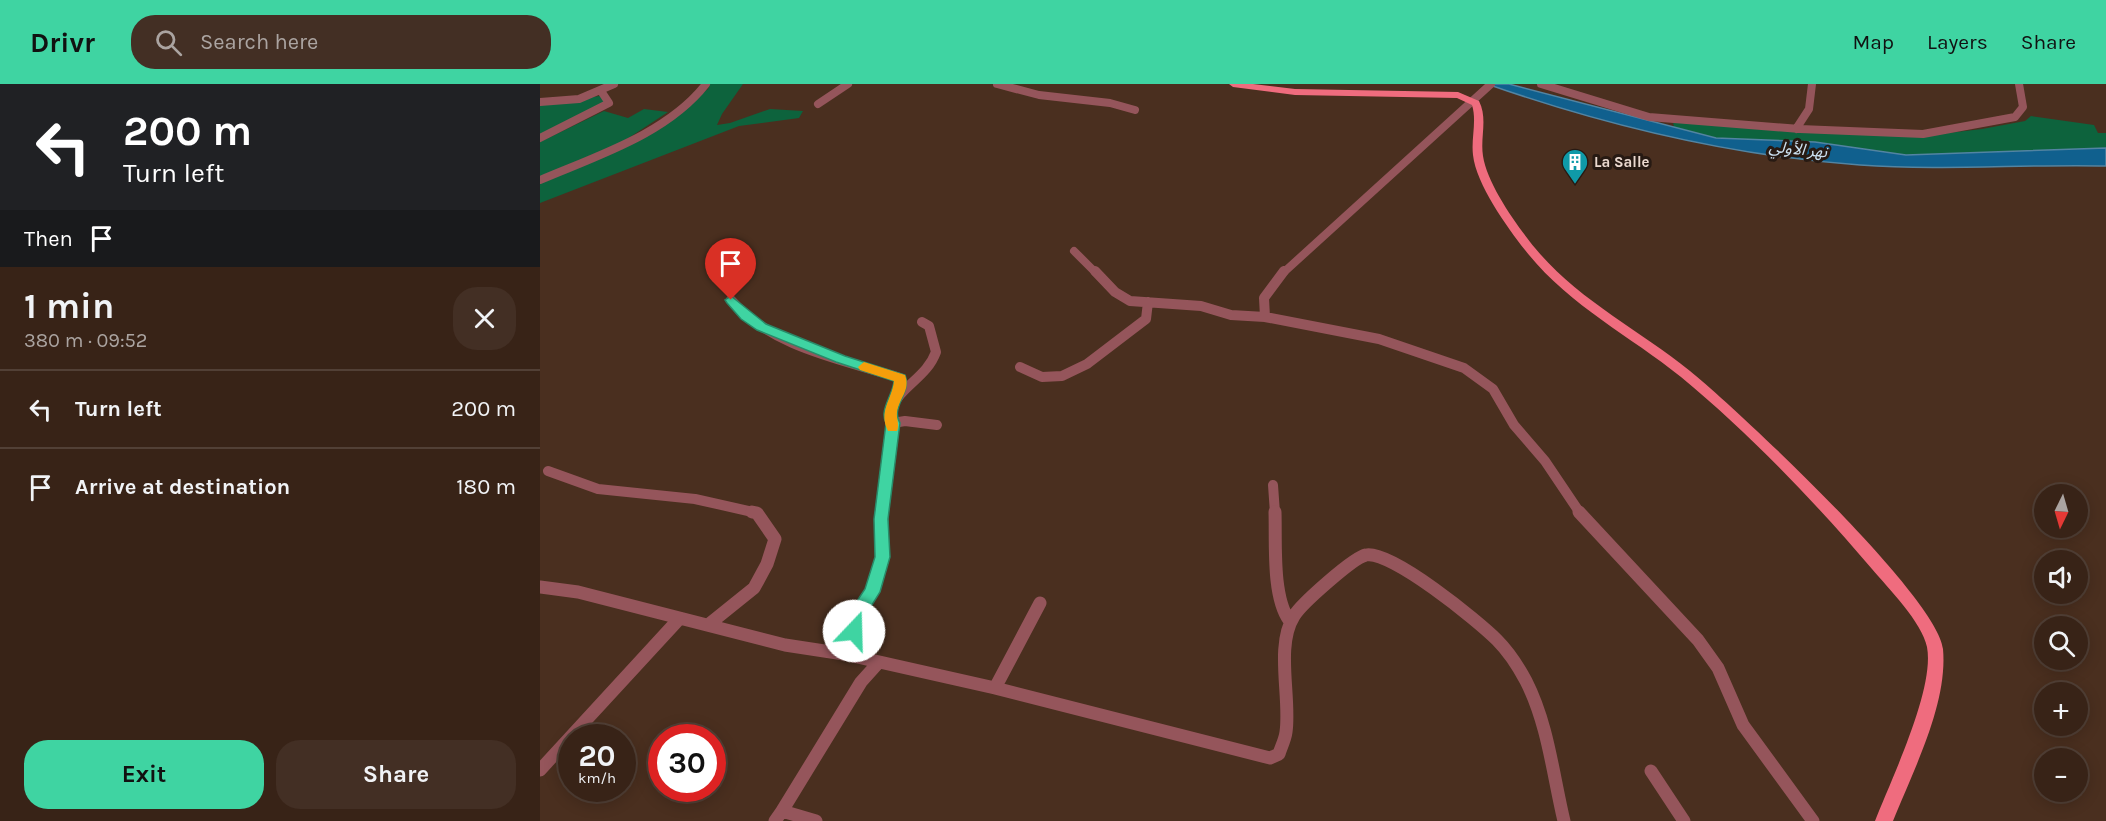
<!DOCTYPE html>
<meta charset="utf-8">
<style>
body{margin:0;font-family:Karla,"Noto Sans Arabic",sans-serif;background:#432f24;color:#f1f3f6;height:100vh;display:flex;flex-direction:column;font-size:22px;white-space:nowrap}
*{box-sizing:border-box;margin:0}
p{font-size:20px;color:#aba4a1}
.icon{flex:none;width:33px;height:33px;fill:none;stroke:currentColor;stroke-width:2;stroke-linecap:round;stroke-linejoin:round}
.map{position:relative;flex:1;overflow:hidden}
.side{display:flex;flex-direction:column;background:#382317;width:540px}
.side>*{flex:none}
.banner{background:#202124;color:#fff;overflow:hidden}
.needle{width:39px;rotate:185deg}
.tools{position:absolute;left:1494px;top:400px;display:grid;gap:12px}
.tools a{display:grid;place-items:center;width:54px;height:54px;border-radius:50%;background:#382317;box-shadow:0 3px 15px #0003,0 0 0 2px #524036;font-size:30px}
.speed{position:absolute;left:18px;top:640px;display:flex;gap:12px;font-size:30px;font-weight:700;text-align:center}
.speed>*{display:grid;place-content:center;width:78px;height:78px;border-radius:50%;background:#382317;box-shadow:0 3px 15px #0003,0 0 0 2px #524036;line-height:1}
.speed small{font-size:15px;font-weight:400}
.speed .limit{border:9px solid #d22;background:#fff;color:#111}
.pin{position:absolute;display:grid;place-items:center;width:51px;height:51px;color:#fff;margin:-62px -26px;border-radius:50% 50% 50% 0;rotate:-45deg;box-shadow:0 0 6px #0007}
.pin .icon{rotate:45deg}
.me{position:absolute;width:66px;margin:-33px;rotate:21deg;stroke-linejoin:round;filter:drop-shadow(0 0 4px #0008)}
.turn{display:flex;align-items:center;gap:21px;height:126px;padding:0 24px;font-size:27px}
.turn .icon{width:78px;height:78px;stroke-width:2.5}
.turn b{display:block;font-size:42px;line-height:51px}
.then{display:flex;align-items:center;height:57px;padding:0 24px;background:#0003;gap:12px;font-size:22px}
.round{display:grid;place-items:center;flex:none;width:63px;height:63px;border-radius:24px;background:#432f24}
.overview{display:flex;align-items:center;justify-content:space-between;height:102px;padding:0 24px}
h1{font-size:36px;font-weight:700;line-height:45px}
.button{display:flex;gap:12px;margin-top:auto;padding:12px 24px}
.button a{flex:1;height:69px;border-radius:24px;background:#3fd4a2;color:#111;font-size:24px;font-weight:700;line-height:69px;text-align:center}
.button a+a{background:#432f24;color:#f1f3f6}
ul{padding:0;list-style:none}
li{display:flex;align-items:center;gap:18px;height:78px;padding:0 24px;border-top:2px solid #524036}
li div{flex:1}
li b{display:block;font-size:22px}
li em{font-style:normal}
header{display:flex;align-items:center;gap:36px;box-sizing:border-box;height:84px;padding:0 30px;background:#3fd4a2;color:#111}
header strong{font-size:28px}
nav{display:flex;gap:33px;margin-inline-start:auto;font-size:21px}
.search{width:420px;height:54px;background:#432f24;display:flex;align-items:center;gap:15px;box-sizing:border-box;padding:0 21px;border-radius:24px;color:#aba4a1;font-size:22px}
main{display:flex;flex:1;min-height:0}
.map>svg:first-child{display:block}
.green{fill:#0d633d}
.water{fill:#10608e;stroke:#5284a2;stroke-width:1.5}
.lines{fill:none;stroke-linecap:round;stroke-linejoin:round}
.minor-far2{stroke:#95555b;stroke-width:8}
.minor-far1{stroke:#95555b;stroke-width:10}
.minor{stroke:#95555b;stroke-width:13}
.major{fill:#ef6c7e;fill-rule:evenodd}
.route{fill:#3fd4a2;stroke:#298a69;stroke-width:1.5}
.slow{fill:#f59e0b}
.labels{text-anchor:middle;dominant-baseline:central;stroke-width:6;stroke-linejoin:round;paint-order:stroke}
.far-poi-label{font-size:15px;font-weight:bold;fill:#ebd9cf;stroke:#271a13;text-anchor:start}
.far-water-label{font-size:16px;font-style:italic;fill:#cce1f1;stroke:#271a13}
</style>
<header>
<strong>Drivr</strong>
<div class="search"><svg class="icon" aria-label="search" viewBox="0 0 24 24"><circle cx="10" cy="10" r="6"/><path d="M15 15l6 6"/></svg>Search here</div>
<nav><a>Map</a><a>Layers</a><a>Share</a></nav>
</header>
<main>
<section class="side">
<div class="banner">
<div class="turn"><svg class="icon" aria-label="left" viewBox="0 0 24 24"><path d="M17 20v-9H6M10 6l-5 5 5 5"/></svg><div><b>200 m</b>Turn left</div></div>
<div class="then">Then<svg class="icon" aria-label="arrive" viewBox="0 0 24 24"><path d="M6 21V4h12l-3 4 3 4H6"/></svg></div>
</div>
<div class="overview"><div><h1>1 min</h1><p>380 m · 09:52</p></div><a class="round"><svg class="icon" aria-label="close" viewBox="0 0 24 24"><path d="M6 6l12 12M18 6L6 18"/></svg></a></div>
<ul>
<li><svg class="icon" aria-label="left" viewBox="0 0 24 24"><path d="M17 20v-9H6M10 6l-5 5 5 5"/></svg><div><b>Turn left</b></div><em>200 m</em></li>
<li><svg class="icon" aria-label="arrive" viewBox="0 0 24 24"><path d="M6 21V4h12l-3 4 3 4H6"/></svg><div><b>Arrive at destination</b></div><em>180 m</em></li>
</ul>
<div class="button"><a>Exit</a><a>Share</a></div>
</section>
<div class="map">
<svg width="1566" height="737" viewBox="0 0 1566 737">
<rect width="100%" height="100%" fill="#4a2f1f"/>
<!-- green -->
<path class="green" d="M170,0H203L182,30L177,41L190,39L230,25L263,27L259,34L199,42L0,119V98L124,39L168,5Z
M60,12L67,18L0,52V20Z
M104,25L128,28L84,57L0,93V58L64,27L88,34Z
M1491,32L1554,41L1558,49H1566V64L1366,71L1275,58L1176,54L1134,43L1133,38L1383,52L1442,45L1485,37Z"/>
<!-- water -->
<path class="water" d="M947,0H969L1176,54L1275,58L1366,71L1566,64V82C1484,80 1402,87 1320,81C1193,72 1067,42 947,0Z"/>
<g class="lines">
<!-- minor-far2 -->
<path class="minor-far2" d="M457,0L499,11L570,19L595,26
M1001,0L1109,33L1260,45L1383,50L1475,33L1483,23L1479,0
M0,18L39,15L74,0
M278,20L308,0
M1256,45L1269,25L1272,0
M0,54L69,19L61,7
M0,96C56,72 127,50 166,0
M534,167L556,189
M743,189L951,0"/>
<!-- minor-far1 -->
<path class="minor-far1" d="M555,187L575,208L590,217L661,222L691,231L725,233
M744,187L724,214L725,233L839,255L924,284L953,305L974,341L1005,377L1040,429
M191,216C233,264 302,275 360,294L359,310
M480,283L502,293L522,292L547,280L606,235L608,218
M353,339L365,337L397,341
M8,387L58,405L155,415L217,429
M733,401L735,429
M342,429L353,339L351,325C361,302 387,293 396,268L389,242L382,238"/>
<!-- minor -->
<path class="minor" d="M735,428C736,458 732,512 749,536
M1039,428L1158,556L1178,584L1203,641L1273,737
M0,503L38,508L245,561L304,570L455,604L730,674L739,670C741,663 745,656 746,648C751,614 735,562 754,532C761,520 814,473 826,471C851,466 938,537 957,556C969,568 978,582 986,597C1008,640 1013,691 1024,737
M168,541L214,504L227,480L235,455L217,429L212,428
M304,570L323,520L332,508L342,473V428
M455,604L500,519
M0,686L139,535
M1111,687L1144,737
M235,737L242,727
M276,737L242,727L321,598L339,578"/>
<!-- major -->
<path class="major" d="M689,0H713L755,5L918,8L939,17C948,35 940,53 943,72C947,100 977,142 995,164C1038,216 1098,245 1150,287C1197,325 1398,513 1403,565C1408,620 1373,687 1353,737H1335C1351,696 1395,605 1387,563C1382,538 1348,504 1332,485C1274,417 1210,350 1141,293C1089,251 1028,221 985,166C967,143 936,100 933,71C931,54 937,37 932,21L917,14L755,11L693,3Z"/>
</g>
<!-- route -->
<path class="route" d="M191,212L226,240L305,272L365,291C372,309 350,323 360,339L348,435L350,473L340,508L330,524L319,552L314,554L308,552L306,547L315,520L325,505L335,473L334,435L346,339C339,326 353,311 354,297L296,278L217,246L201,235L187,219L185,216Z"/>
<!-- slow -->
<path class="slow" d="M324,278L365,291C371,306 359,314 357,328C356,335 360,340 357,347H348C338,327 352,316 354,297L320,286L318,283Z"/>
<!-- icons -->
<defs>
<g id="building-pin" transform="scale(1.35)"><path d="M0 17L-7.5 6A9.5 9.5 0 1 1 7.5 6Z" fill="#0f9aa8" stroke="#271a13"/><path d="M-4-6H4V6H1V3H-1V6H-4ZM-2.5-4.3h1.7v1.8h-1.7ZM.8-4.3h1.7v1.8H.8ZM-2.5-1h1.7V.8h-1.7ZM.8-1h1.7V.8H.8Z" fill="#fff"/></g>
</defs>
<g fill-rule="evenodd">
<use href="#building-pin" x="1035" y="78"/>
</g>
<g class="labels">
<!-- far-poi labels -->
<g class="far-poi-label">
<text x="1054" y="78">La Salle</text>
</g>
<!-- far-water labels -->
<g class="far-water-label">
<text transform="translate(1258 65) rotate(6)">نهر الأولي</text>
</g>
</g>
</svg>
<div class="tools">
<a><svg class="needle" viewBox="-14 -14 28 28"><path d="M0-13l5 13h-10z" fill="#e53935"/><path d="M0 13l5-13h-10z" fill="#aba4a1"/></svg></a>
<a><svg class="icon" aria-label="sound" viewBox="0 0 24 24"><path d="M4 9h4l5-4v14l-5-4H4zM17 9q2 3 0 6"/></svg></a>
<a><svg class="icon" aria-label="search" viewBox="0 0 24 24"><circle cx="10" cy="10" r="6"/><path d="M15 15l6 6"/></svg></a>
<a>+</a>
<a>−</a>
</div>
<div class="speed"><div>20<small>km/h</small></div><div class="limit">30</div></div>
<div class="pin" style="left:191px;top:216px;background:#d93025"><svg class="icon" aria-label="arrive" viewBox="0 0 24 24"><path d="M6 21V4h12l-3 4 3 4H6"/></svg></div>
<svg class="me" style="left:314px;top:547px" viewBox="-20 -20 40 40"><circle r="19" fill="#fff"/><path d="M0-13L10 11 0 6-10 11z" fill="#3fd4a2"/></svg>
</div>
</main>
